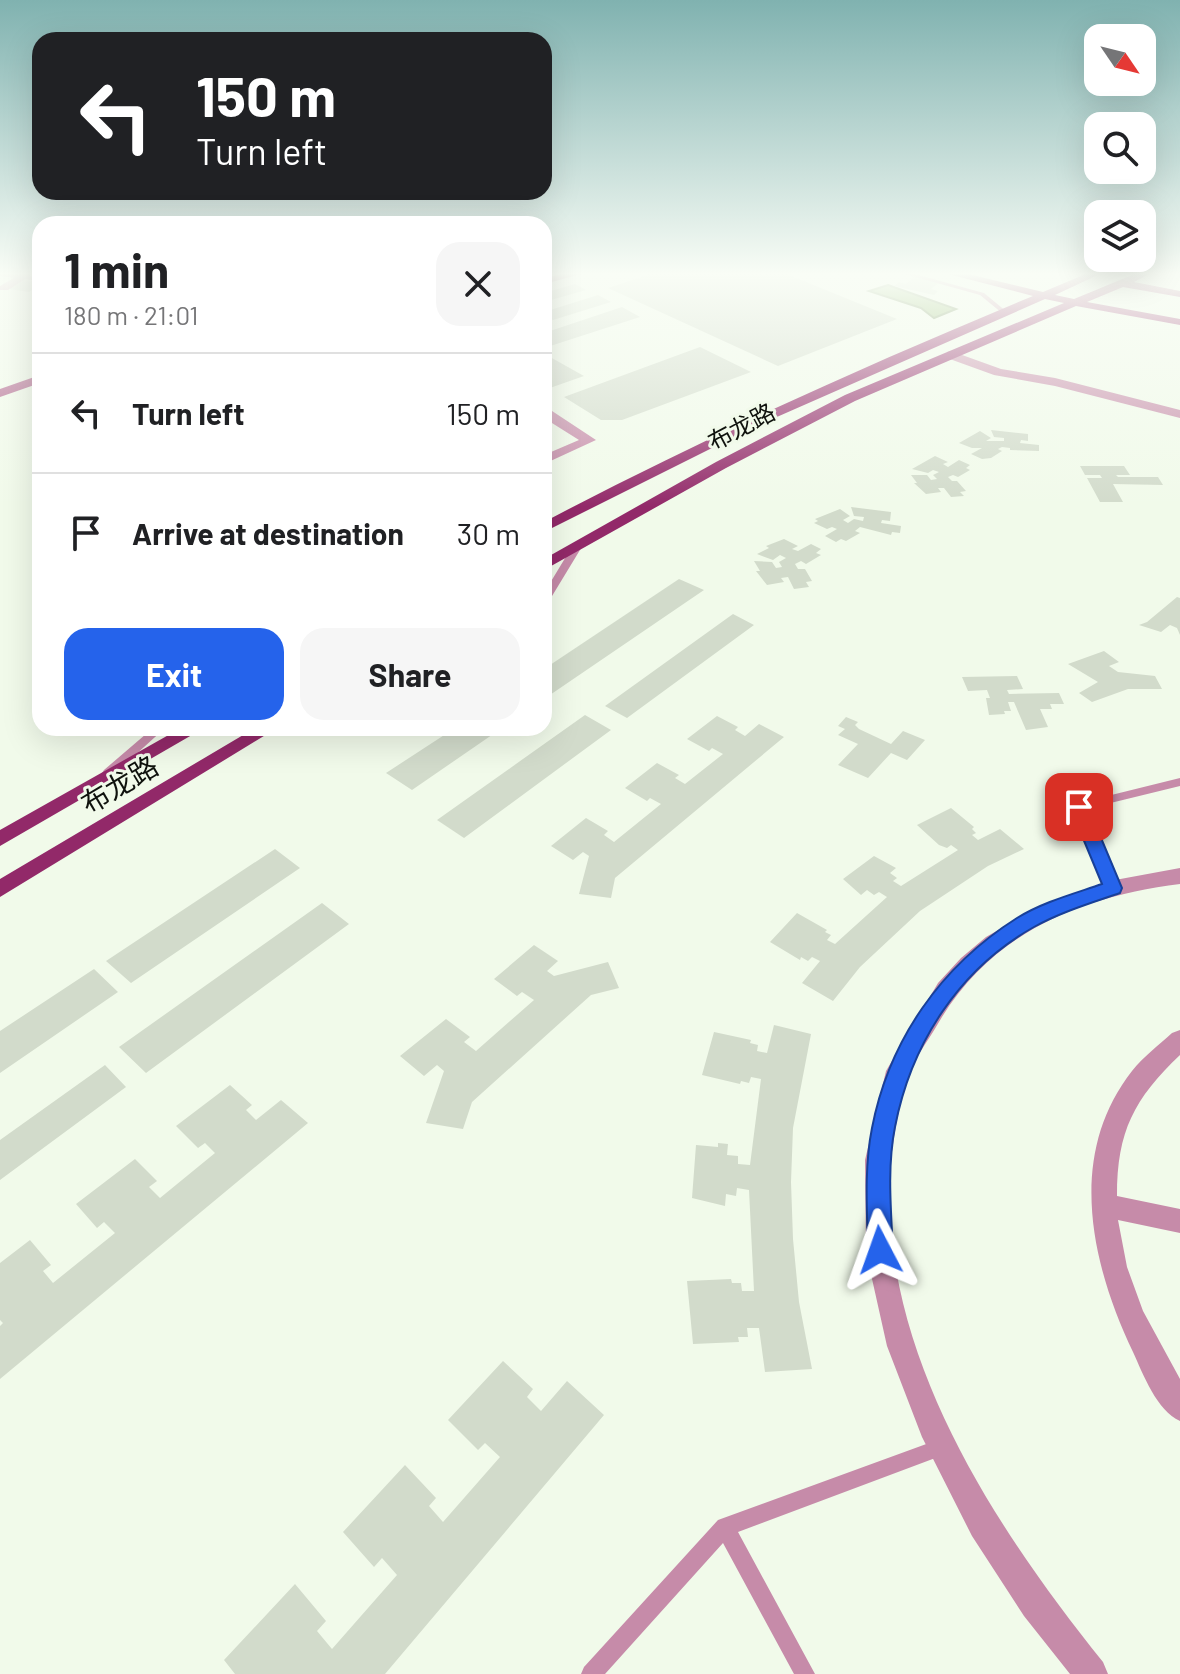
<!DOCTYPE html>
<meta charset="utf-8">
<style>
body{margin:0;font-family:Barlow,"Noto Sans SC",sans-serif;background:#f6f6f6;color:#202124;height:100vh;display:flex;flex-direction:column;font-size:30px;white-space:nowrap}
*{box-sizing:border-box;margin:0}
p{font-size:26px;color:#757577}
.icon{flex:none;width:44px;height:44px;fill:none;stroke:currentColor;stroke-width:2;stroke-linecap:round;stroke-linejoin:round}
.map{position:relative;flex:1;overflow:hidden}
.details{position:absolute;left:32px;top:216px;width:520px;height:520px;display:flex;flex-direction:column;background:#fff;border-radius:24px;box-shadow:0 8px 32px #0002}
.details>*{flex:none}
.banner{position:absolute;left:32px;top:32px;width:520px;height:168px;border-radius:24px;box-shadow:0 8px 32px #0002;background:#202124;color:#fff;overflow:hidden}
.needle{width:52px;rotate:125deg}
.fabs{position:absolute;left:1084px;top:24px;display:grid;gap:16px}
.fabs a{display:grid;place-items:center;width:72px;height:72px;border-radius:16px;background:#fff;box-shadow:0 8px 32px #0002;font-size:40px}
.pin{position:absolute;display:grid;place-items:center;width:68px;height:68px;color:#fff;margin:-34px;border-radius:16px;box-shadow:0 4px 12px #0006}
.me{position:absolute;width:88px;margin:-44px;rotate:356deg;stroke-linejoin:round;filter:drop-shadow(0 0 6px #0008)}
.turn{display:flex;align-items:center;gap:28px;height:168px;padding:0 32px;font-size:36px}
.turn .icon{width:104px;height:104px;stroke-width:2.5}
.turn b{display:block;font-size:56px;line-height:68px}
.round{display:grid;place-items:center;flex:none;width:84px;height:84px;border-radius:24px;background:#f6f6f6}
.summary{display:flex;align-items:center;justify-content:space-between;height:136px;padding:0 32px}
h1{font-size:48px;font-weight:700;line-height:60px}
.primary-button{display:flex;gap:16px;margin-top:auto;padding:16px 32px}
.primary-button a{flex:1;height:92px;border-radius:24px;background:#2563eb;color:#fff;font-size:32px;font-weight:700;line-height:92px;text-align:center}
.primary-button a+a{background:#f6f6f6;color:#202124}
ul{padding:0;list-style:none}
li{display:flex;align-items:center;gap:24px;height:120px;padding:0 32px;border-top:2px solid #e0e0e0}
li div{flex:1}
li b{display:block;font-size:30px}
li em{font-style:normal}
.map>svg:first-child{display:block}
.water{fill:#84b05d;stroke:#618145;stroke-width:2}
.building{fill:#d2dbcb}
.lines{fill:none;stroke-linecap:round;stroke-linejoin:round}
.service{fill:#c68ba9;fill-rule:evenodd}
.minor{fill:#c68ba9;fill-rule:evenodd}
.secondary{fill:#aa5584;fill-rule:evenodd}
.primary{fill:#922969;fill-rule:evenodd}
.route{fill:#2563eb;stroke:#184099;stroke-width:2}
.labels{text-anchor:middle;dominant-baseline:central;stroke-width:6;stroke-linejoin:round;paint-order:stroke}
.far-street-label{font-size:24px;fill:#0f120d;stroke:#f1faea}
.street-label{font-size:28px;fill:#0f120d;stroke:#f1faea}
</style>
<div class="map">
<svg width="1180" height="1674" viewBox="0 0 1180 1674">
<rect width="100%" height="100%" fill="#f1faea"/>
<!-- water -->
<path class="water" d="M888,285L956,309L934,318L921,308L869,291Z"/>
<!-- building -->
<path class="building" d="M654,273H784L897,319L778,366L608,288Z
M916,275L941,281L931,289L938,291L934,295L894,286L899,282L906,284Z
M24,280L40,282V285L29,292L9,289Z
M575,284L586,290L544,302V293Z
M598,295L611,302L553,320L544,315V312Z
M622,307L640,317L544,348V333Z
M700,347L751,372L622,420H601L564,397Z
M550,357L584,376L547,389L544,387V359Z
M991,430L1028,434V441L1021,440L1020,443L1039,445V451L1010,450V448L1002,447L998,449L1002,451L991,458L982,459L971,454L982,448H972L959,443L980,431L991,438L986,441H1004V438L994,437Z
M935,456L948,462L943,464L948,467L959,460L970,465L966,468L970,470L958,477L953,475L948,477L952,481H957L966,491L960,492L964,496L951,497L944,488H938L941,492L926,494L914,483H917L911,475H927L931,480L937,479L933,475L939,472L933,470L928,473L912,469Z
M1080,466H1124L1130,475H1116L1118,477H1158L1163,485L1113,484L1123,502H1100L1087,478H1102L1100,475H1085Z
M851,507L891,512L890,521L882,520L881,523L901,526L900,533L892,532L891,535L860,527L855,531L860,533L846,541L841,539L836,542L825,536L837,529L832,527L827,529L814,523L818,521L815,519L840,509L850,516L843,520L848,523L854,519L863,521L864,517L854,516Z
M784,539L798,546L792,549L798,551L811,544L821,549L816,553L821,555L806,564L801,561L795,564L798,569H805L812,581L806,582L809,587L794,589L788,577L781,578L784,582L767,585L756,571H760L754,561L772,562L776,568L782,567L779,562L786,558L780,555L773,560L757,554L769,548L766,546Z
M679,579L704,590L544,699V669Z
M1177,597L1180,598V635L1177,628L1170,625L1161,632L1139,625L1147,622Z
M733,614L754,625L627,718L605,706Z
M1104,651L1119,662L1109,666L1118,672L1155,676L1162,689H1128L1092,702L1079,693L1098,682L1068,664Z
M1017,676L1023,689L1007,690L1009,694L1059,693L1064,704H1050L1052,709H1040L1048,727L1026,730L1014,702H1008L1011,711H1004L1005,714L989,715L986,698H990L987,690L968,691L962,677Z
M585,715L611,730L464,838L437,820Z
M717,716L738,727L735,730L745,736L759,724L784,737L615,878L611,898L579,894L589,856L583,852L573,860L551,846L586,818L608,831L604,835L614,842L661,804L650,798L647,801L625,788L657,763L679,775L675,778L685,784L723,754L712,748L709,751L687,739Z
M846,717L858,722L855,725L859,729L891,744L903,731L925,740L907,760L891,753L868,778L838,765L858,744L838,735L845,729L838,726Z
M455,728H502L412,790L386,773Z
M951,808L974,827L972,829L976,833L972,835L978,840L1000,829L1024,849L988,866L920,911L860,967L833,1001L802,983L820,961L812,957L808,961L801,957L800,960L770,942L797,913L827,930L825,932L831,935L827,940L835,944L887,897L879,892L874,895L867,890L861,895L843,879L874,856L896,868L890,873L897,878L893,881L901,886L958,850L951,845L947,848L939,845L917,825Z
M275,849L300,868L131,983L106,961Z
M322,903L349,924L146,1073L119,1047Z
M534,945L558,961L547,971L554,976L608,962L619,988L591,995L472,1102L463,1129L426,1123L444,1071L437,1065L424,1076L400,1056L446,1019L470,1037L464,1042L476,1051L534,1000L522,992L517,996L494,979Z
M94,969L118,992L0,1073V1031Z
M774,1025L811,1034L793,1128L791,1182L793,1239L799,1302L812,1369L765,1372L759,1328H747L748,1337H738L739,1342L693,1344L687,1281L731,1279L732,1283H741L742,1291H754L749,1190L737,1188L736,1196L726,1194L725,1206L692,1198L696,1145L718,1147V1143L728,1144L727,1155L738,1156V1164L750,1165L761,1079L751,1077L749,1083L741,1081L740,1084L702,1075L714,1032L751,1040L750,1043L758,1045L757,1051L767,1053Z
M105,1065L126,1087L0,1180V1140Z
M230,1085L252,1105L246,1110L256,1120L281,1100L308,1123L0,1379V1326L3,1323L0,1320V1263L30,1240L51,1265L43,1271L53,1283L115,1233L104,1222L97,1228L76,1204L135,1159L157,1181L149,1187L160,1198L215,1153L205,1143L198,1148L176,1126Z
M503,1361L533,1389L527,1397L541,1411L567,1381L604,1415L385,1674H235L224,1660L295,1584L326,1621L317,1631L332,1649L397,1575L382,1558L374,1567L343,1532L405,1465L436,1498L429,1506L443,1522L500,1457L485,1443L478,1450L448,1420Z"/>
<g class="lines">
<!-- service -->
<path class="service" d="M0,273L40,277V281L0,276Z
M901,273H911L984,293L1007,312L1002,313L980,295Z
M578,542L583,545L549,601L544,604V593L573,545Z
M153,728H165L112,776H104L102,773L104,770Z
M1180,778V786L1086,809L1119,888L1117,891H1109L1073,807L1075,804Z
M940,1439L946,1442L949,1448L946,1454L738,1532L815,1674H794L723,1543L605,1674H581L584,1667L718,1520Z"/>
<!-- minor -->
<path class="minor" d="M22,273H35L8,290H0V286Z
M951,351L1001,369L1055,378L1180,410V418L1055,386L994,375L947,358V352Z
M544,408L549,409L596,440L544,464V455L579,440L544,418Z
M1180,868V884C1077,897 989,934 936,1027C927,1042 915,1058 909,1075C838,1288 975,1503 1103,1662L1108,1674H1070L1024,1616L972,1536L922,1437L887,1346L866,1252L865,1160L886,1071L938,983L961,958L986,937L1044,904L1115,880Z
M1180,1030V1055C1134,1099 1117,1131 1117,1196L1180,1209V1233L1118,1220L1127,1267L1143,1311L1180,1379V1421C1157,1411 1143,1374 1133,1352C1091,1264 1066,1155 1132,1071C1143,1057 1159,1045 1172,1033Z"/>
<!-- secondary -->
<path class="secondary" d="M566,273H585L544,284V278Z
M40,375V383L0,397V389Z"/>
<!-- primary -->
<path class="primary" d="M944,273H964L1043,292L1088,273H1102L1055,295L1074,299L1137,273H1151L1134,282L1180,291V297L1123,287L1087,302L1180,319V325L1076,306L855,401L726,468L544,570V559L716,462L845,395L1064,303L1045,299L752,428L544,532V522C703,438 867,365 1033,296Z
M181,728H204L0,846V830Z
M255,728H277L0,897V879Z"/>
</g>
<!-- sky -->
<linearGradient id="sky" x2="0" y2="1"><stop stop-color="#80b2b0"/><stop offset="0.54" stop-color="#f9fdf6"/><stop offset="1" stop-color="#f9fdf6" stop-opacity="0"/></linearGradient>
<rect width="1180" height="507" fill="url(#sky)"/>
<!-- route -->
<path class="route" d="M1079,800L1088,807L1122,888L1120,893C1091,903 1061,912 1034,927C959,969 911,1044 895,1127C887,1167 891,1210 893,1250L889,1258L880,1262L872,1258L868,1250C867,1210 864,1168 872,1128C889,1040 941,966 1017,918C1043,902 1073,894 1102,884L1070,807Z"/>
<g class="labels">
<!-- far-street labels -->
<g class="far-street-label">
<text transform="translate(741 426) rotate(-28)">布龙路</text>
</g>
<!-- street labels -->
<g class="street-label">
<text transform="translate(119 784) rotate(-31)">布龙路</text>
</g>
</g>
</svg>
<div class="fabs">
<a><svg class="needle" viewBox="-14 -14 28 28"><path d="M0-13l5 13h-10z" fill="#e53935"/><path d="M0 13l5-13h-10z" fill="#757577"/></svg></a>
<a><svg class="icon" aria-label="search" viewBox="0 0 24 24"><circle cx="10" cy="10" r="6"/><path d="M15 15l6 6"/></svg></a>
<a><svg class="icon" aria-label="layers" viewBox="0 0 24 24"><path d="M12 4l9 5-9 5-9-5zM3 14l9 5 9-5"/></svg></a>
</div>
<div class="pin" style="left:1079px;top:807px;background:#d93025"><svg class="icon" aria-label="arrive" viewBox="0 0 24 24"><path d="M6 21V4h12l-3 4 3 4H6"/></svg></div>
<svg class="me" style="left:880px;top:1250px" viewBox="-20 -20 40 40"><path d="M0-17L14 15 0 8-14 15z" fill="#2563eb" stroke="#fff" stroke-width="4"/></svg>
<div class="banner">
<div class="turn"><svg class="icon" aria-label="left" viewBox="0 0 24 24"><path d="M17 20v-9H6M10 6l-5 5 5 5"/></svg><div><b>150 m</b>Turn left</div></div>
</div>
<section class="details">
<div class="summary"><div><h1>1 min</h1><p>180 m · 21:01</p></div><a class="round"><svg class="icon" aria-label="close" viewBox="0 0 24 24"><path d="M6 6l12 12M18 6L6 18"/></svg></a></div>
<ul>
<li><svg class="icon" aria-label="left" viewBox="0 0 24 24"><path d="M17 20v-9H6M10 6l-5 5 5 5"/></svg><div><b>Turn left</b></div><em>150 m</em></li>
<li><svg class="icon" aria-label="arrive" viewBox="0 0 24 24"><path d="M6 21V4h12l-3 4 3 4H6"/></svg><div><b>Arrive at destination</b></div><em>30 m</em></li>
</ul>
<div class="primary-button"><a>Exit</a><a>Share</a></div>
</section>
</div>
